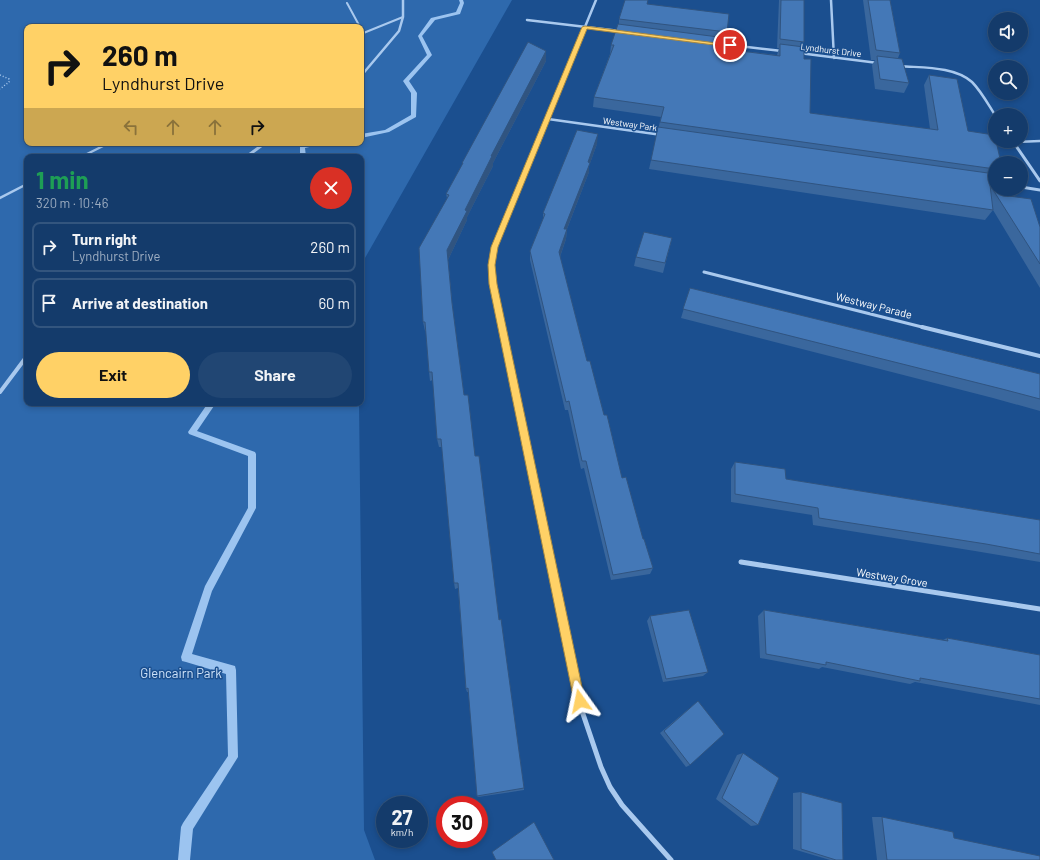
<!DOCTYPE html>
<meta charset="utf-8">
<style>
body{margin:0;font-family:Barlow,sans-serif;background:#214673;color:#f1f3f6;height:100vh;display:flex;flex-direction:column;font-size:15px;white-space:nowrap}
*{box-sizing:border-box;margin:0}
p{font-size:13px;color:#9dadc1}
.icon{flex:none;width:22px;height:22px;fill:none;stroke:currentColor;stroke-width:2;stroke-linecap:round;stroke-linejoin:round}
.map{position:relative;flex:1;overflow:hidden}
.side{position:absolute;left:24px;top:154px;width:340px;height:252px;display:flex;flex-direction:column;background:#143b6b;border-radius:8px;box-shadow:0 2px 6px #0003,0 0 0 1px #33557e}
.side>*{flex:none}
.hud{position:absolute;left:24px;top:24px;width:340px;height:122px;border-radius:8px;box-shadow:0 2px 6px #0003,0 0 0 1px #33557e;background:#ffd166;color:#111;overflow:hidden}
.tools{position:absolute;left:988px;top:12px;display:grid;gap:8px}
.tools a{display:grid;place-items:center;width:40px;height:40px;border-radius:50%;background:#143b6b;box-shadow:0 2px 6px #0003,0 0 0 1px #33557e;font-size:20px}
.speed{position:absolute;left:376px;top:796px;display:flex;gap:8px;font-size:20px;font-weight:700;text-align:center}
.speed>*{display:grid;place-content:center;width:52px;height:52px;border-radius:50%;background:#143b6b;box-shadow:0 2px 6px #0003,0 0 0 1px #33557e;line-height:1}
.speed small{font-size:10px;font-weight:400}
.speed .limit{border:6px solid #d22;background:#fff;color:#111}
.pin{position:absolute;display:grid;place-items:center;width:34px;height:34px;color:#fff;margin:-17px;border:2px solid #fff;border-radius:50%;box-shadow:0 1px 4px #0007}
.me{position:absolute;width:44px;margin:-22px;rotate:348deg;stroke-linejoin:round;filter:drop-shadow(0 0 3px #0008)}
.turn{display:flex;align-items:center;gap:14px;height:84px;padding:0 12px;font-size:18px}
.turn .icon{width:52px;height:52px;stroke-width:2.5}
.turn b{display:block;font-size:28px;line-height:34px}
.lanes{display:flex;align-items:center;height:38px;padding:0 12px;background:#0003;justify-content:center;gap:20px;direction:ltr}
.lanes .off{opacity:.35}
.round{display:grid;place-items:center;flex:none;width:42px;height:42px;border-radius:21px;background:#214673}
.overview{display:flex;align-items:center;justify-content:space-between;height:68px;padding:0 12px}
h1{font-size:24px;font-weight:700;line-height:30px;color:#1e9e55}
.button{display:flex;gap:8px;margin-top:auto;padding:8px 12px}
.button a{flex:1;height:46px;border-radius:24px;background:#ffd166;color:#111;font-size:16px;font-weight:700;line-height:46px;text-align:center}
.button a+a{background:#214673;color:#f1f3f6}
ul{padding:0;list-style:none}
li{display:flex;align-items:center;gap:12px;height:50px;margin:0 8px 6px;padding:0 4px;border:2px solid #33557e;border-radius:8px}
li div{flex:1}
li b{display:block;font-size:15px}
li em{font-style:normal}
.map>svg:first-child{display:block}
.green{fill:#2e69ad;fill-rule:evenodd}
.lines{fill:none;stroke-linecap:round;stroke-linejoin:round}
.stream{fill:#9cc4f0;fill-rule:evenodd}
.path{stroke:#a9c9ee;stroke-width:1.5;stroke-dasharray:1 2;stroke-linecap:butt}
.lane-far1{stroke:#a9c9ee;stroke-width:2}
.lane{stroke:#a9c9ee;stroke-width:2.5}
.street-far3{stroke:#a9c9ee;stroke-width:2.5}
.street-far2{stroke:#a9c9ee;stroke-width:3}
.street-far1{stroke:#a9c9ee;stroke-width:4}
.street{stroke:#a9c9ee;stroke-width:5}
.wall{fill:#3a679d}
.shaded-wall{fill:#305480}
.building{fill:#4478b7;stroke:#305480}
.route{fill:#ffd166;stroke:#a68842}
.labels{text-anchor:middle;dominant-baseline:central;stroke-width:3;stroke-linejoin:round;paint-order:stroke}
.far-street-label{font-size:9px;fill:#fff;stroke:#1b4f8f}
.street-label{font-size:11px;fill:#fff;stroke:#1b4f8f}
.near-park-label{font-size:13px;fill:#cfe3fa;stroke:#1b4f8f}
</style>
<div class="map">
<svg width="1040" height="860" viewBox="0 0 1040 860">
<rect width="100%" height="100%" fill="#1b4f8f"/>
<!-- green -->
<path class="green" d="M0,0H512L361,265V157H27V403H359L364,830L375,860H0ZM27,27H361V143H27Z"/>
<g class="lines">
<!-- stream -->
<path class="stream" d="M459,0H463L464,3L460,14L435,20L422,36L432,55L409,81L417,93L416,117L389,132L361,138V134L385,130L411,115V93L403,81L427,55L418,36L431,18L456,12L460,3Z
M315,143H327L305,148L306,157H300V146Z
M208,403H216L197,431L255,452L256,454V508L212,591L192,654L235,666L236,670L238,757L193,829L190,860H178L181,827L183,823L228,756L226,674L186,662L182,661L181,657L205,586L248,508V456L189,434L188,432Z"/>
<!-- path -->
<path class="path" d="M0,75L9,79V82L0,89"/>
<!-- lane-far1 -->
<path class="lane-far1" d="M347,3L360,27
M361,34L403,17
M107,144L109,143"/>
<!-- lane -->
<path class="lane" d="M81,157L109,143
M0,198L27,184"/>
<!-- street-far3 -->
<path class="street-far3" d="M831,0L834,58
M527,20L620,31
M722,44L782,51
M799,53L878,63
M900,66C922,68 954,66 972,82C981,91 988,104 995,115
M361,76L399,31L403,17V0
M548,119L662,135
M1012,141L1014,144
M1013,142L1040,141
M263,144L265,143
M537,144L596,0"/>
<!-- street-far2 -->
<path class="street-far2" d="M1014,143L1040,181
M246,157L265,143
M1021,187L1040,190
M704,272L926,328
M502,328L491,265L495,247L537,143"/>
<!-- street-far1 -->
<path class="street-far1" d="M502,327L551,562
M922,327L1040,356
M0,392L27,356"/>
<!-- street -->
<path class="street" d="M551,561L583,714L601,767L610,787L622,805L671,860
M741,562L1040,609"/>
</g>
<!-- wall -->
<path class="wall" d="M779,0H804V42L802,47L804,59L810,113L930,129L924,85L929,75L968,131L995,163V189L1009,196L1040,227V288L993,210L985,220L649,169L661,117L593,107L594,97L610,54L611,45L619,25V19L648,4L727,32L725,38V49L777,55L779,48H777Z
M863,0H890L900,53L898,58L909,83L904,93L875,89L872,65L875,60H871Z
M546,51V61L493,163V166L467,217V220L448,260L453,312L464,395L475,456L524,788V790L478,797L477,796L469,692H467L466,689L458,588L455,589L454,583L442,447H439L437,439L433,380L430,381L429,372L426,331H425L423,322L447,198L446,194L462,165V163Z
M597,144L589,166V172L567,229L566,239L560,257L587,361L622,478L643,539L653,568L650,574L611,580L584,468L581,469L568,410H565L530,260V251L543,219V213Z
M672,238L663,273L634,266L636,257Z
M690,288L1040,374V411L993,398L681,318Z
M735,462L786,479L1040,520V562L975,551L813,525L812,515L731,502V469Z
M764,610L943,640L947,638L1040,655V705L915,682L910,684L822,667L819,669L760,658L758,616Z
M650,616L708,672L703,676L663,682L647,621Z
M698,701L690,765L686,767L660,733Z
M743,753L758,825L751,826L716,799L737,755Z
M801,792L843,860H830L793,849V793Z
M872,817H882L954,838L1040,860H877Z"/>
<!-- shaded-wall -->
<path class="shaded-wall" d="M546,51V61L493,163V166L467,217V220L448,260L453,313L447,250L465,210L491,156Z
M598,134L597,144L589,166V172L563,239L564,229Z
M567,229L566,239L558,262L559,252Z"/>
<!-- building -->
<path class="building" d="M625,0H648L647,4L729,14L727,32L619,19Z
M781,0H804V42L780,39Z
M868,0H890L900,53L876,50Z
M618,24L726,38L725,49L780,56V44L804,47V59H811L810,113L938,130L929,75L957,79L968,131L994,135L995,141H996L1001,163H995V169L660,122L664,107L594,97L614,45H611Z
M528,42L546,51L491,156H492L465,210L467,211L447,250L452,303L464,395H468L475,456H479L499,620L501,619L524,788L477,796L468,688L466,689L458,583H454L441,439H437L432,372H429L425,322H423L419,248L449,195L446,194L463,163H462Z
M877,56L902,59L909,83L880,79Z
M658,127L995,174V189H1008L1009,196L1031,199L1040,227V264L990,185L993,210L651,160Z
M577,130L598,134L588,162L590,163L564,229H567L559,252L587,361H590L604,415H607L622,478L626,477L643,539H644L653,568L613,575L586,461H582L569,401L566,402L530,251L545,214L543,213Z
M644,232L672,238L665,263L636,257Z
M690,288L1040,374V399L1002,389L683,309Z
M735,462L785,469L786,479L1040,520V554L986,544L819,518L818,508L735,494Z
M689,610L708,672L666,679L650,616Z
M764,610L948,641L947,638L1040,655V699L920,678V681L826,662V665L766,654Z
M698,701L724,734L690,765L664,731Z
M743,753L779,778L758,825L722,798Z
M801,792L842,803L843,860H836L801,849Z
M882,817L953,832L954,838L1040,856V860H887Z
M534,822L554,860H496L492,852Z"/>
<!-- route -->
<path class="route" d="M585,26L732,45L730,47L587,29L498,247L495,265L497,284L585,701L584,705L580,707L575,705L574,701L489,284L488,265L491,247L582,27Z"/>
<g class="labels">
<!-- far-street labels -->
<g class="far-street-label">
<text transform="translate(831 50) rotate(7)">Lyndhurst Drive</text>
<text transform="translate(630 124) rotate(8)">Westway Park</text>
</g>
<!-- street labels -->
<g class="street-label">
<text transform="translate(874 305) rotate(14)">Westway Parade</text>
<text transform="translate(892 577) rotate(9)">Westway Grove</text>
</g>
<!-- near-park labels -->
<g class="near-park-label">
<text x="181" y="673">Glencairn Park</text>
</g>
</g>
</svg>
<div class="tools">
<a><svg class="icon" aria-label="sound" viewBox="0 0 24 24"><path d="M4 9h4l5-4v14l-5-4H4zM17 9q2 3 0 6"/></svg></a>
<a><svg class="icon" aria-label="search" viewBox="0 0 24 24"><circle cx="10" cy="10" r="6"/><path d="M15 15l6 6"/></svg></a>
<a>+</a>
<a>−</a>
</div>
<div class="speed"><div>27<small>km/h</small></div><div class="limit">30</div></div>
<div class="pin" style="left:730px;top:45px;background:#d93025"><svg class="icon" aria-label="arrive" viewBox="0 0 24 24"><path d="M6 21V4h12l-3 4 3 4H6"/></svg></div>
<svg class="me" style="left:580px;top:701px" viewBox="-20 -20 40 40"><path d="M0-17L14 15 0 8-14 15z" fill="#ffd166" stroke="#fff" stroke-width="4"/></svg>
<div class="hud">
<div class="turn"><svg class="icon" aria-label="right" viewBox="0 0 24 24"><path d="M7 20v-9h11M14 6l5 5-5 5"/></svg><div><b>260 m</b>Lyndhurst Drive</div></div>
<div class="lanes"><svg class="icon off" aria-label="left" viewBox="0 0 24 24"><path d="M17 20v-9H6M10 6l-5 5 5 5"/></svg><svg class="icon off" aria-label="ahead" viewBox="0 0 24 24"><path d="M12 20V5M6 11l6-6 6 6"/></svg><svg class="icon off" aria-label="ahead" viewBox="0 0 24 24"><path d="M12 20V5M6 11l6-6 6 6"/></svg><svg class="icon" aria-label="right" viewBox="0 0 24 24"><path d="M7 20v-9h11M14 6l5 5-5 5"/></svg></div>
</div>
<section class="side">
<div class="overview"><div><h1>1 min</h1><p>320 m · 10:46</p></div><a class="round" style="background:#d93025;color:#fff"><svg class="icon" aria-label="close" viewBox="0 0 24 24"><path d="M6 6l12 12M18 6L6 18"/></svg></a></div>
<ul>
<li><svg class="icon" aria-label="right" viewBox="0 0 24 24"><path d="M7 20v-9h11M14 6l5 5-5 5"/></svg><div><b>Turn right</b><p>Lyndhurst Drive</p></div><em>260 m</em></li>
<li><svg class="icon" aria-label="arrive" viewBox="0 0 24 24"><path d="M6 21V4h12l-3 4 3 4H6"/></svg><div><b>Arrive at destination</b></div><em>60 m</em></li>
</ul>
<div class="button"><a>Exit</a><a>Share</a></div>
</section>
</div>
